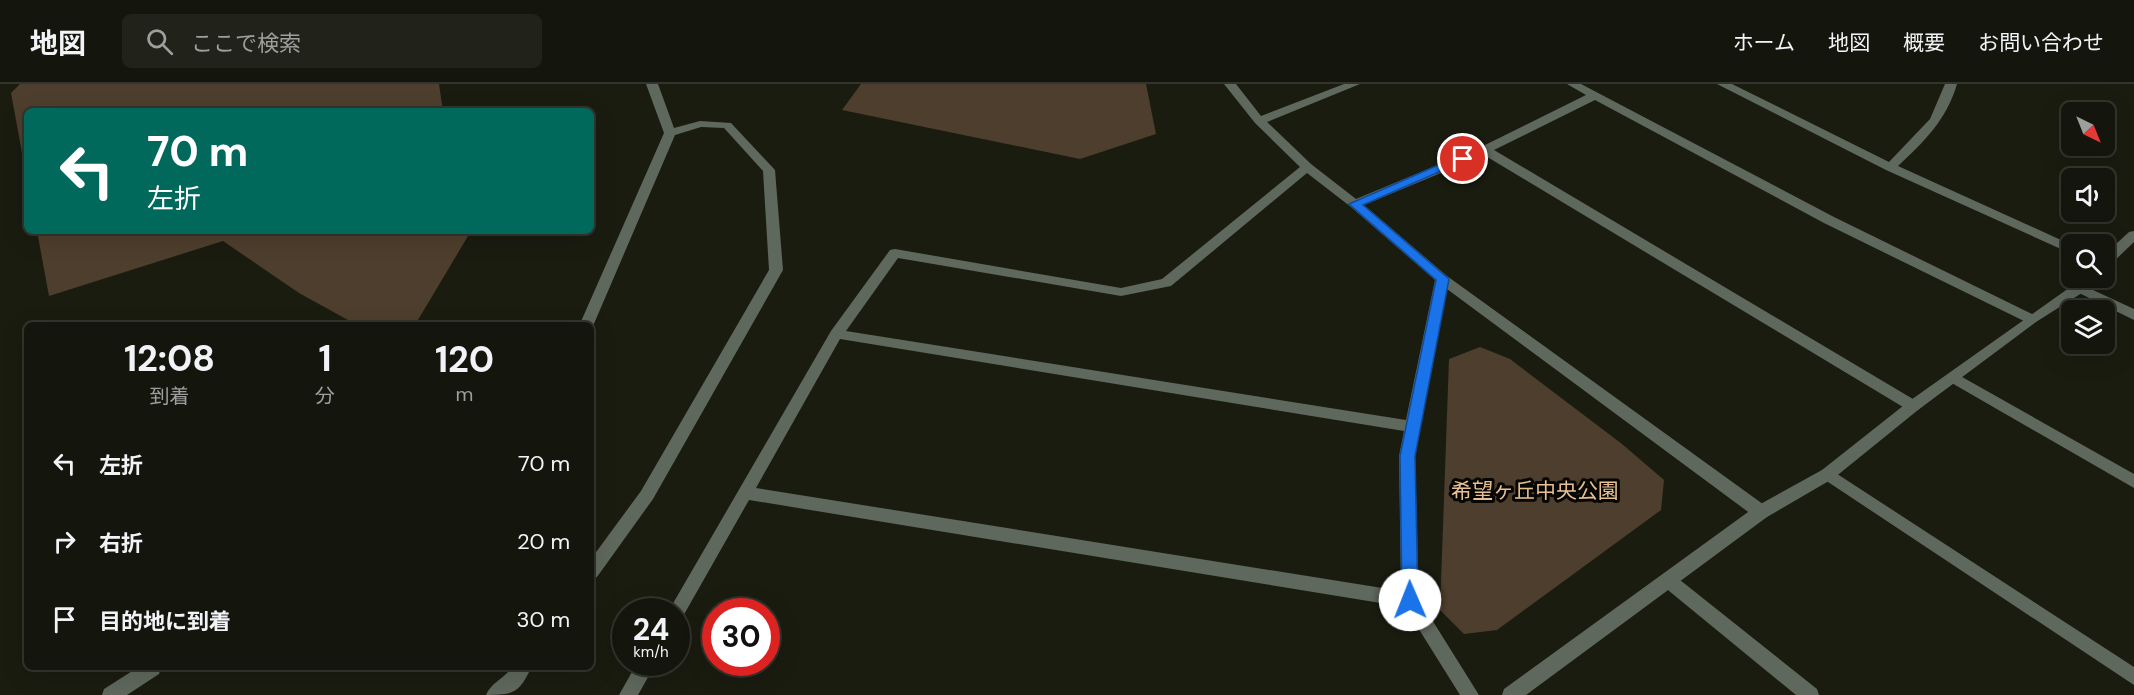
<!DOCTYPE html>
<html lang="ja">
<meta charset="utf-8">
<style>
body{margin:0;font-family:"DM Sans","Noto Sans JP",sans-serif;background:#21221a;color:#f1f3f6;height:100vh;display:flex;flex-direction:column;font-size:22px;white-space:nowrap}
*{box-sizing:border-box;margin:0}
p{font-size:20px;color:#9d9f9d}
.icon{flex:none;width:33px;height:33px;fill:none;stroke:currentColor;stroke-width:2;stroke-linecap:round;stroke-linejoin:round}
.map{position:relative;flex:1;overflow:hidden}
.details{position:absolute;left:24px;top:238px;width:570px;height:348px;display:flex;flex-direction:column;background:#14150c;border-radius:9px;box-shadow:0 6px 24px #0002,0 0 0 2px #33342d}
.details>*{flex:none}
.hud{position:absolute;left:24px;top:24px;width:570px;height:126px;border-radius:9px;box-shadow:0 6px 24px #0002,0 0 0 2px #33342d;background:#00695c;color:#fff;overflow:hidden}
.needle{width:39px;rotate:137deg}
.tools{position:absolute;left:2061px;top:18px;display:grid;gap:12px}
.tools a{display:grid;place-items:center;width:54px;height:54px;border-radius:9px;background:#14150c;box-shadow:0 6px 24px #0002,0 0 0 2px #33342d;font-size:30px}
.speed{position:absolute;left:612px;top:514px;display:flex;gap:12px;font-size:30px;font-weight:700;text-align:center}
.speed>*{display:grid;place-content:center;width:78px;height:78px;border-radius:50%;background:#14150c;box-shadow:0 6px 24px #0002,0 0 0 2px #33342d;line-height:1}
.speed small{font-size:15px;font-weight:400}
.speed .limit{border:9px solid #d22;background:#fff;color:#111}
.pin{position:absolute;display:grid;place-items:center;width:51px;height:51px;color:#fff;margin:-26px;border:3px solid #fff;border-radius:50%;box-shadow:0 2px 6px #0007}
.me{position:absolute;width:66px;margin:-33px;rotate:359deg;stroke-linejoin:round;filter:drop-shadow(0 0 4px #0008)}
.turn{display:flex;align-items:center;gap:21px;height:126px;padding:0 24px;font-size:27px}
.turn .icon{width:78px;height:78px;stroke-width:2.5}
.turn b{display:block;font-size:42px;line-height:51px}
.eta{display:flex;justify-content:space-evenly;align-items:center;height:102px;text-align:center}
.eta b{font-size:36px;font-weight:700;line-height:42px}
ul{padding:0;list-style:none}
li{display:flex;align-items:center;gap:18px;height:78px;padding:0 24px}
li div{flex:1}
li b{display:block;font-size:22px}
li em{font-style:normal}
header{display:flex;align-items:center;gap:36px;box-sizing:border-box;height:84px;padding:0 30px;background:#14150c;border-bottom:2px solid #33342d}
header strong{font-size:28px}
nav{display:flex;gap:33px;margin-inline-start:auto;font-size:21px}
.search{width:420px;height:54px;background:#21221a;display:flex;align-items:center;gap:15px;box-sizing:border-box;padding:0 21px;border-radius:9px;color:#9d9f9d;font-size:22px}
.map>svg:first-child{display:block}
.green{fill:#4e3e2d}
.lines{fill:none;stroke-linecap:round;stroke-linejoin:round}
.minor{fill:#5f685d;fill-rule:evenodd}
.tertiary{fill:#5f685d;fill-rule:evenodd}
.route{fill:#1a73e8;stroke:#114b97;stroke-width:1.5}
.labels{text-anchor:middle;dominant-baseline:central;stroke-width:6;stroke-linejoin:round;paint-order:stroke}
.park-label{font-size:21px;fill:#e8bf92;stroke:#060603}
</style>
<header>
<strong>地図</strong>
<div class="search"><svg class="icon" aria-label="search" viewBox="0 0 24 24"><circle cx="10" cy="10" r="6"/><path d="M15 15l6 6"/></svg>ここで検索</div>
<nav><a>ホーム</a><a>地図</a><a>概要</a><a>お問い合わせ</a></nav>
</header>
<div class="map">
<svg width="2134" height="611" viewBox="0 0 2134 611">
<rect width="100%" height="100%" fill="#1a1c10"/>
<!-- green -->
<path class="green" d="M20,0H439L443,27H27V96L11,9Z
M861,0H1146L1156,50L1080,75L842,26Z
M37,147H471L415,241H357L299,209L223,157L49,212Z
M1480,263L1510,275L1622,360L1664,396L1661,426L1497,546L1464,550L1440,526L1449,275Z"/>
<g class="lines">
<!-- minor -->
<path class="minor" d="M646,0H658L674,44L700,37L731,39L775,86L783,186L653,415L597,493L591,495V475L641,407L769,186L763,87L724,44L701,43L675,51L593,242L591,245V242H579L664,49Z
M1224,0H1236L1261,32L1344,0H1360L1267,38L1311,80L1356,115L1481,63L1586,11L1567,0H1581L1834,133L2036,232L2038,235L2031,240L2026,238L1824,139L1595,16L1494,66L1918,318L1921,322L1918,326H1908L1484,71L1364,121L1447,192L1767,423L1769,428L1767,433L1761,434L1755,433L1447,205L1415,372L1419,515L1479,611H1460L1405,523L749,416L682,534L676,536V528H668L831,247L890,166L895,165L1121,204L1162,195L1300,83L1255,39ZM1307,89L1351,123L1435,196L1406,336L846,247L898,174L1121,212L1171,202ZM840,255L1404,347L1399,372L1401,507L756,404Z
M1717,0H1732L1889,78L1930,35L1945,0H1957C1947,35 1924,58 1898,82L2072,161V170L1886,86Z
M2080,200L2134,225V236L2075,207L2073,204Z
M1955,289L2134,390V404L1950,298L1948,294L1950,290Z
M1828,384L2134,583V601L1822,394L1820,390L1822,386Z
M1669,490L1675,492L1817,605L1819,611H1796L1663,502L1660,497L1663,492Z
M637,579H656L638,611H619Z
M137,584H161L159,590L127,611H102L104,605Z
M512,584H531C519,610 512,611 486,611C491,599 504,594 512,584Z"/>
<!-- tertiary -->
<path class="tertiary" d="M2134,147V158L2109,182L2104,183V171L2129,148Z
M2083,194H2097L2085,207L2036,238L1918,326L1834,394L1767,433L1526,611H1502L1504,605L1755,423L1822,386L1908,318Z"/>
</g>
<!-- route -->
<path class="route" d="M1459,72L1469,75L1363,121L1449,195L1415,372L1418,516L1415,520H1404L1402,516L1400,372L1436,196L1349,120Z"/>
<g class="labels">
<!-- park labels -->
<g class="park-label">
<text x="1535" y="407">希望ヶ丘中央公園</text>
</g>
</g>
</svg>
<div class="tools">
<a><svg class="needle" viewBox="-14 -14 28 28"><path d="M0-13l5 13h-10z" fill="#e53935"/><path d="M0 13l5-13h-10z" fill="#9d9f9d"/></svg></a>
<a><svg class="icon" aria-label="sound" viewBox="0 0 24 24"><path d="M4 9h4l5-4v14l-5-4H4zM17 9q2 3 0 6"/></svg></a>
<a><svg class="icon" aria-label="search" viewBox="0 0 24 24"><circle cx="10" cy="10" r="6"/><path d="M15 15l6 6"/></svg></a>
<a><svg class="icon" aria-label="layers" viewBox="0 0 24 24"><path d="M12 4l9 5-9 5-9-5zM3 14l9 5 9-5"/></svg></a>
</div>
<div class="speed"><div>24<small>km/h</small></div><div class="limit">30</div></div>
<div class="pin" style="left:1463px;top:75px;background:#d93025"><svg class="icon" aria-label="arrive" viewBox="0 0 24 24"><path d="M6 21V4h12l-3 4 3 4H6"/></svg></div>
<svg class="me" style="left:1410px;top:516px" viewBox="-20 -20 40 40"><circle r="19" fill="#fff"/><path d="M0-13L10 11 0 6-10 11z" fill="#1a73e8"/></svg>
<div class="hud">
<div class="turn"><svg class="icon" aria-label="left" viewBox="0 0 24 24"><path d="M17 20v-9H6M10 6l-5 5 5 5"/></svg><div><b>70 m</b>左折</div></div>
</div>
<section class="details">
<div class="eta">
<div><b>12:08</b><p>到着</p></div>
<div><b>1</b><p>分</p></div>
<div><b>120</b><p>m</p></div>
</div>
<ul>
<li><svg class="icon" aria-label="left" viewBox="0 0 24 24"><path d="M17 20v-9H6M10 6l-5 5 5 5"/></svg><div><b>左折</b></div><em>70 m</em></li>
<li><svg class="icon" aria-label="right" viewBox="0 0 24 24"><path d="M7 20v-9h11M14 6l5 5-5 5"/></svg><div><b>右折</b></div><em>20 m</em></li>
<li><svg class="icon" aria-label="arrive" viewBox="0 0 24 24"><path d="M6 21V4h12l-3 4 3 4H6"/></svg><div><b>目的地に到着</b></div><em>30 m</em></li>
</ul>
</section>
</div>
